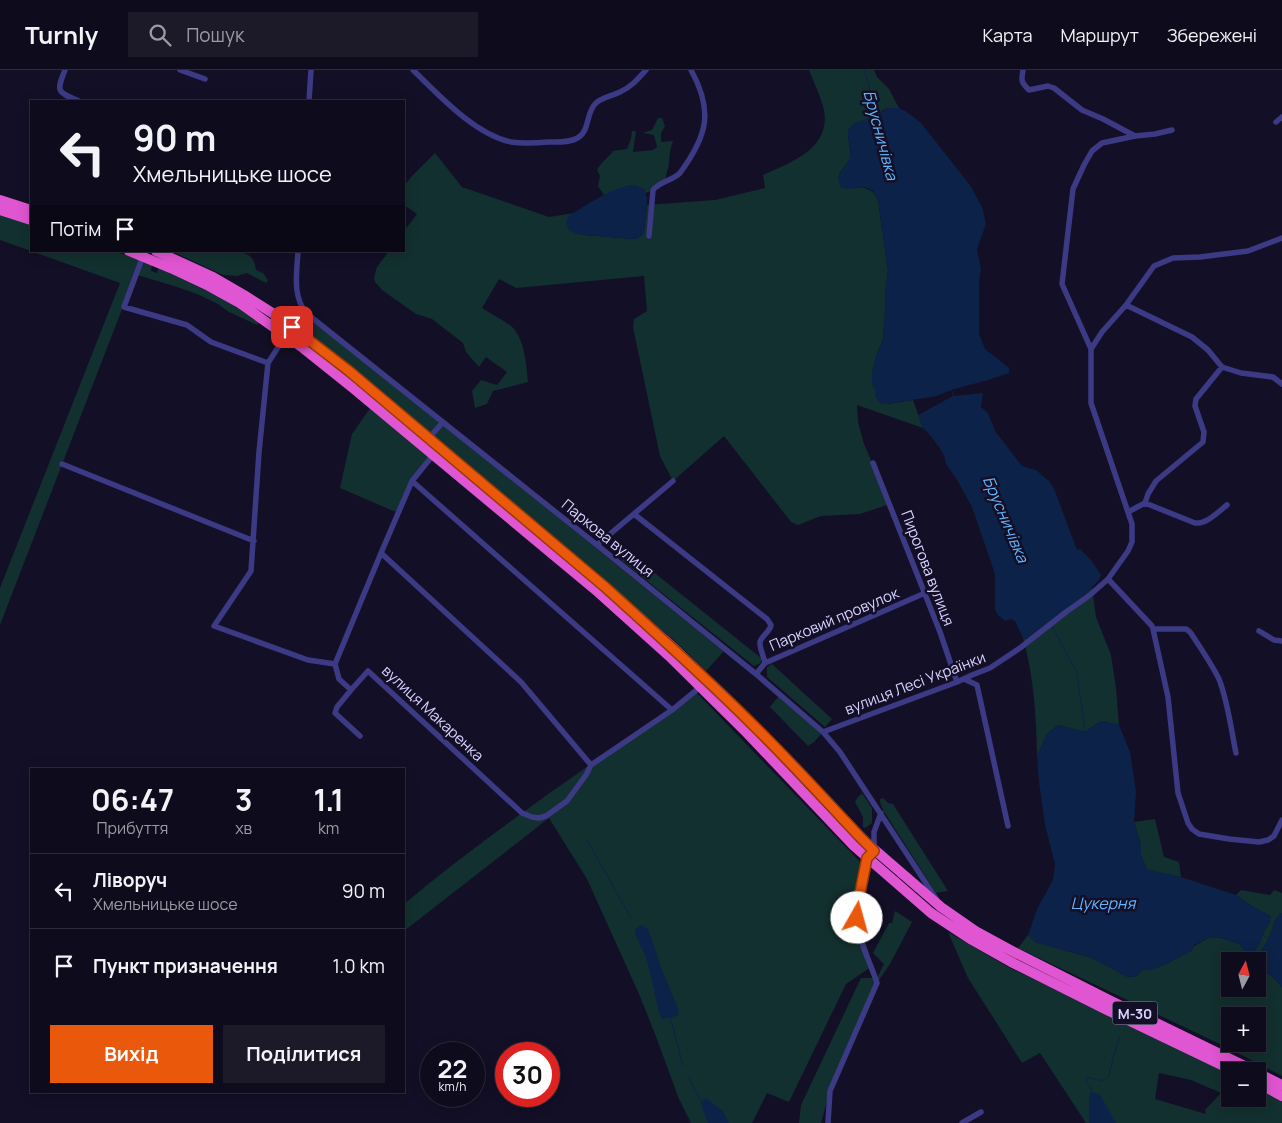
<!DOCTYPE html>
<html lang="uk">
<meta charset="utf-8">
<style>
body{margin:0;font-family:Manrope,sans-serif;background:#1c1929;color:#f1f3f6;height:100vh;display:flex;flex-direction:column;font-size:19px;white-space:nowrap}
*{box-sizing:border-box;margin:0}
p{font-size:16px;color:#9b9ba3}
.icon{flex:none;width:28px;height:28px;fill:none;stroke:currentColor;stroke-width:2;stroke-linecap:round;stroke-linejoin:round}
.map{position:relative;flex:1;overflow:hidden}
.sheet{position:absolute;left:30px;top:698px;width:375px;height:325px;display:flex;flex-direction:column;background:#0e0b1c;border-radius:0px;box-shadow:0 2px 12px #0003,0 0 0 1px #2e2b3b}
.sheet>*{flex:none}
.guide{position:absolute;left:30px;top:30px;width:375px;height:152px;border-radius:0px;box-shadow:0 2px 12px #0003,0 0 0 1px #2e2b3b;background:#0e0b1c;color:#f1f3f6;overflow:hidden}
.needle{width:32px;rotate:7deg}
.fabs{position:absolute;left:1221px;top:882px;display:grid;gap:10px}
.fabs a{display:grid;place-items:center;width:45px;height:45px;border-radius:0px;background:#0e0b1c;box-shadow:0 2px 12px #0003,0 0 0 1px #2e2b3b;font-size:25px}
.speed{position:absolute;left:420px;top:972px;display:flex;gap:10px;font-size:25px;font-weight:700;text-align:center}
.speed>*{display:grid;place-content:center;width:65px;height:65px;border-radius:50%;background:#0e0b1c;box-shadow:0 2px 12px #0003,0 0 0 1px #2e2b3b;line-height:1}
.speed small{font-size:12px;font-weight:400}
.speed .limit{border:8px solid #d22;background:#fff;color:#111}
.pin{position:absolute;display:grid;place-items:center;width:42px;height:42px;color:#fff;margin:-21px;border-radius:10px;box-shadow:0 2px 8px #0006}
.me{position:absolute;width:55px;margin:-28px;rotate:7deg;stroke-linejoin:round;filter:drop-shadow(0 0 4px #0008)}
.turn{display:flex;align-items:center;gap:18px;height:105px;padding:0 20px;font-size:22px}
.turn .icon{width:65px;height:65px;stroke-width:2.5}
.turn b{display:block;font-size:35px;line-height:42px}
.then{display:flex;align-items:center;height:48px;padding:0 20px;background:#0003;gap:10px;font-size:19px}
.eta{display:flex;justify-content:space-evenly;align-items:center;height:85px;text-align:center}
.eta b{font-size:30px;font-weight:700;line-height:35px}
.action{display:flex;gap:10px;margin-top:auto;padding:10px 20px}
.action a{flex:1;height:58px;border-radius:0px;background:#ea580c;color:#fff;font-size:20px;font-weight:700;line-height:58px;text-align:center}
.action a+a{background:#1c1929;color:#f1f3f6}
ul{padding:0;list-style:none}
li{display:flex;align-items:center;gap:15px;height:75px;padding:0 20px;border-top:1px solid #2e2b3b}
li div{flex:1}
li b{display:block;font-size:19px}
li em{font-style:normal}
header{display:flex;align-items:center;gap:30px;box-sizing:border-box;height:70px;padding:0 25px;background:#0e0b1c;border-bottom:1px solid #2e2b3b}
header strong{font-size:24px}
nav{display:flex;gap:28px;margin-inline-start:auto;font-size:18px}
.search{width:350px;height:45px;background:#1c1929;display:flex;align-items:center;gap:12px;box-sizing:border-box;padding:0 18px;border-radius:0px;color:#9b9ba3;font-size:19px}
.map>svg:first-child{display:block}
.green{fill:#12302f;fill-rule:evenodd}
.water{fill:#0c2248}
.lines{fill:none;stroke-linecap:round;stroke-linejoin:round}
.stream{stroke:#0c2248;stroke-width:1}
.minor{stroke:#3d3a85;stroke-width:5.5}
.trunk{stroke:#e055d1;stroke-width:10}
.route-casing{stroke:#983908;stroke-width:12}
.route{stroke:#ea580c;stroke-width:9}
.labels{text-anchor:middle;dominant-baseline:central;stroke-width:5;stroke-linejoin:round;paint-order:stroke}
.shield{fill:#130f26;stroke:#9e99be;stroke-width:1}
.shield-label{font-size:14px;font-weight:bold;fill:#d9d4ff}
.street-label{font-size:15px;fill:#d9d4ff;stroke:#130f26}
.water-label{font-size:16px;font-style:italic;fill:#62b6ff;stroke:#130f26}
</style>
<header>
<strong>Turnly</strong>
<div class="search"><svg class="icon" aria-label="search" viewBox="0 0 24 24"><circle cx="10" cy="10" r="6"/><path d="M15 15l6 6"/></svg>Пошук</div>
<nav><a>Карта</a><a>Маршрут</a><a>Збережені</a></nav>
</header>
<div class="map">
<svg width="1282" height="1053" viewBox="0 0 1282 1053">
<rect width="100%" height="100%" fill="#130f26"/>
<!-- green -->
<path class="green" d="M809,0H874L877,7L889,19L899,38H888L883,40L876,47L854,54L848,67L850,78V88L848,92L839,104L853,117C865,117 874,119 878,130L888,201L885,222V241L883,269L877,283L872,303V313L875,319V326L887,334L913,330L923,358L857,335L858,352L864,374L890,434L860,444L821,446L798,455L791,452L724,366L673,411L660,386L633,257L634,249L647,241L644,206L516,218L499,209L482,238C491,244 501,249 510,255C525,267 526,294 528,312L493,321L487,334L475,338L472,321L481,310L497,315L507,302L486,287L479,297L466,282L463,273L432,249L416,244L382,220L375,212L374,208L377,197L389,181H404V161L417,144L404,135V116L412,106L435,83L462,117L549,147L574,143L570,147L575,163L585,165L634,169C639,168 642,166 644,161L647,135L715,130L765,118L763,105C791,92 831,79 824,40C821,27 814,13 809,0Z
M658,48H662L665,56L661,63V72L673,71C670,79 670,84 669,92C669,98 666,102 666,109L656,114L649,122L645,123L644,119L630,115L604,125L598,116L600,106L597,100C601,92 608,88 613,81L627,79L631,69L632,61H636L633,82L653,80L657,77L654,65L643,63L652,60Z
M0,144L31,154V181L0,170Z
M31,181H114L141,190L0,555V518L120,213Z
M171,181H238C250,185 254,186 256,200L263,203L268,210L266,213L247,203L237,206L223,205Z
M143,191L152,195L151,201L157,203L159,197L224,229L259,252L257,255L229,242L218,234L197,224L171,215L137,205Z
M306,243L823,662L814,672L808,676L770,637L778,627L724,581L706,601L677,573L585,494L432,364L293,252L295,248Z
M371,337L432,387L412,411L398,443L340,418L352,364Z
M626,480L761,588V593L754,596L622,491L621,484Z
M1092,518L1096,547L1111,585L1116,618L1119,655L1101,651L1085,662L1058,655L1047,664L1037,686C1036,646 1034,607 1023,568L1026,569L1081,528Z
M772,594L832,649L825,657L767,607V597Z
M695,621L865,797L857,843L871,897L846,914L789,1032L767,1023L752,1053H691L679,1029L655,964L639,924L587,809L549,748L404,861V834C496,757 597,691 695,621Z
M862,723L872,738V753L865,758L863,757V747L855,732L857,728Z
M883,728L888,733L893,734L948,821L936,823L883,740L880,732V729Z
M1155,749L1164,787L1179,792L1181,807L1147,800L1141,785V775L1134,752Z
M1241,820L1270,825L1274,820L1282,823V843L1275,850L1269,868L1262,880L1261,900L1272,906L1282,917V1006L1226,977L1018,878L1028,865L1035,872L1092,888L1117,901L1121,904L1129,907L1137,906L1142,900H1150L1164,895L1191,881L1194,876L1210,867L1221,868L1239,874L1262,865L1269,853L1271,846L1255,838L1236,825ZM1230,891H1258V919H1230ZM1230,946H1258V974H1230Z
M895,841L912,852L890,894L877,913L830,1021L821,1053H799L801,1035L861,908H877L884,894L873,883L889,853H892Z
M948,862L1008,897L1201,989L1230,1005V1029H1258V1019L1282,1030V1053H1086L1040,983L1022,993L968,908ZM1159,1003L1191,1010L1221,1023L1205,1040L1206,1044L1155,1029Z"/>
<!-- water -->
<path class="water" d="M888,38H899L907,42L921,53L970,115L982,137L986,154L977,179L981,199L979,211V264L985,279L1009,298V303L988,310L951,320L937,326L887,334H882L878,331L875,326V319L872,313V303L877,283L883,269L885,241V222L888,201L878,130C870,107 852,124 840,117L838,107C841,100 848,95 850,86C852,78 847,70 848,62C850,50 866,51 875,47C880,45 882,40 888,38Z
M630,115H636L644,119L647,128V135L644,161C642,166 639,168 634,169L585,165L575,163L569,160L566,153L568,146L598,128L612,121Z
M983,323L981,337L988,343L995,361L1022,396L1036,400L1050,412L1055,421L1077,480L1080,479L1091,490L1101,505L1099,510L1081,528L1026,569L1023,568L1015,551L1011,549L1005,551L998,545L995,540V504L972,437L957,410L946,394L944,386L941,380L930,365L923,358L918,345L953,326Z
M1101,651L1119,655L1130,682L1136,722L1134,752L1141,775V785L1147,799L1181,807L1236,825L1255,838L1271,846L1269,853L1262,865V870L1253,884H1247L1239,874L1221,868L1210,867L1194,875L1191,881L1164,895L1152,900H1142L1137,906L1132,907L1124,906L1117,901L1092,888L1035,872L1028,865L1038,837L1053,810L1055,794L1045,755L1039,712L1037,686L1047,664L1058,655L1085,662Z
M1280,843H1282V917L1272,906L1261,900L1258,895L1262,880L1269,868L1275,850Z
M641,855L647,858L649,861L662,900L678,938L679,941L677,946L663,949L660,946L647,890L635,863V859Z
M1091,1022L1096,1023L1100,1025L1116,1053H1089V1026Z
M704,1029H707L723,1041L729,1053H708L701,1034V1031Z"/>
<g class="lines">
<!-- stream -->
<path class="stream" d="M864,0L868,12L876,48
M951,319L954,327
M1052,556L1077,603L1085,662
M587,770L631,848
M1261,864L1268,868
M670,946L683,996
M689,1008L701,1031
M1091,1022V1018L1086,1012L1087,1008H1091L1102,1011L1109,1006L1113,988L1120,966"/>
<!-- minor -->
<path class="minor" d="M65,0C56,22 57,22 79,31
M180,0L205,9
M413,0C439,25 474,64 511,72C524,74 536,73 549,72C558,72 571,73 579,67C590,59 586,42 596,33C602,27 612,26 620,22C631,17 638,9 646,0
M1023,0C1021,11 1021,12 1029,20L1048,16L1054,18L1082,40L1103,49L1135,66
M309,31L311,0
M1276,52L1282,47
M649,166L653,120C660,111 672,111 680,103C707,66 714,42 691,0
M298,181C297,202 292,225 306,243L597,475L756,604L823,662L840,682L937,830
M143,186L124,237L187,255L211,272L268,293
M1126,235L1192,267L1208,280L1222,297L1241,303L1273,307L1282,314
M286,265L268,293L259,382L251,501L214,556L308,590L335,594
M1091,279L1062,214L1073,119L1084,95L1092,81L1102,73L1135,66L1155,64L1172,60
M429,368L443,352
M873,393L940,562L957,612
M62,394L254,471
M412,411L672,640
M1145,433L1195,453C1207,454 1218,442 1227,435
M1128,442L1145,433L1148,424L1156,411L1203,372L1204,362L1195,336L1196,329L1222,297
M634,444L767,549L771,555C770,562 762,565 760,572C759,577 764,587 765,593
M597,475L673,411
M381,483L521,612L591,695
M1108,509L1152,556L1153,559L1168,627L1178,723L1188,753L1192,759L1199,764L1229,769L1259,772L1268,770L1274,766L1282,750
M1153,559H1186L1190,562C1200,577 1211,593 1219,609C1228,632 1231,659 1236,683
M1259,561L1274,570L1282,571
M335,594L339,609L351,620L368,601L522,743L532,747L539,748L546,746L567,731L586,705L591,695L672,640L700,617
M335,594L381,483L412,411L434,384
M756,604L765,593L925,523
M964,609L977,615L1008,756
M351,620L337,637L335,643L360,666
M823,662L957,612L972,605L990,598L1020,578L1066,542L1090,525L1108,509L1128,481L1132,472V454L1091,333V279L1102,262L1126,235L1154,196L1173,188L1200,187L1248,181L1282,168
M874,780V762L881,743
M828,1053L830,1021L877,913C870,892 859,871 857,850C856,832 863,806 867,788
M962,1053L981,1042"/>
<!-- trunk -->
<path class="trunk" d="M0,130L31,140
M0,140L31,150
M129,181L175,200L209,216L238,232L303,278L353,318L599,523L669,586L747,663L854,776L931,843L972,870L1011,892L1107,940L1234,1001
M156,181L213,207L244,225L285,251L349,301L605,517L675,579L755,656L861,768L941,837L977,862L1016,883L1111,931L1255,1001
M1258,1003L1282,1015
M1258,1013L1282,1026"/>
</g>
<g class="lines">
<!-- route casing -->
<g class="route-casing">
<path id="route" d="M292,257L349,301L605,517C655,562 705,607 753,655C790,691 825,730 861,768L874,781L867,788L857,838V848"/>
</g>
<!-- route -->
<use href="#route" class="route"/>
</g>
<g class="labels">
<!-- shield labels -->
<rect class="shield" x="1112.5" y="931.5" width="45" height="23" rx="4"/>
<g class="shield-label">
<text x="1135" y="943">М-30</text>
</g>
<!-- street labels -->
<g class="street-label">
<text transform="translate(608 468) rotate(39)">Паркова вулиця</text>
<text transform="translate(928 498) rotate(69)">Пирогова вулиця</text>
<text transform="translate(834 549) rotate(-23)">Парковий провулок</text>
<text transform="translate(915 613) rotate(-21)">вулиця Лесі Українки</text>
<text transform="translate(433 643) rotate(43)">вулиця Макаренка</text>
</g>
<!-- water labels -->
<g class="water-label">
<text transform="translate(881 65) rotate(75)">Брусничівка</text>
<text transform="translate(1006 449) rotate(67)">Брусничівка</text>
<text x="1103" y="833">Цукерня</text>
</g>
</g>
</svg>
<div class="fabs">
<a><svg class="needle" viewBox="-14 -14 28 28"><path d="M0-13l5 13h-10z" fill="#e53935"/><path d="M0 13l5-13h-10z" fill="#9b9ba3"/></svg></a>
<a>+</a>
<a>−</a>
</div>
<div class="speed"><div>22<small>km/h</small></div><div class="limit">30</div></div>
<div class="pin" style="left:292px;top:257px;background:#d93025"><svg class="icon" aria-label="arrive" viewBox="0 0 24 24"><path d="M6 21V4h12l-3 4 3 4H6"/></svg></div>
<svg class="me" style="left:857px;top:848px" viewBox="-20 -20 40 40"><circle r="19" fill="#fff"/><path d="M0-13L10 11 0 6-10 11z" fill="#ea580c"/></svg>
<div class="guide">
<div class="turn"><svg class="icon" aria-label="left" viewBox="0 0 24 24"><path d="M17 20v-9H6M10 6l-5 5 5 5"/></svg><div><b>90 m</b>Хмельницьке шосе</div></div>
<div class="then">Потім<svg class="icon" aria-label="arrive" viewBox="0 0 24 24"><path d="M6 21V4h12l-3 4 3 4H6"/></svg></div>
</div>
<section class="sheet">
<div class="eta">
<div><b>06:47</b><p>Прибуття</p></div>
<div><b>3</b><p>хв</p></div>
<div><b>1.1</b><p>km</p></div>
</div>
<ul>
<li><svg class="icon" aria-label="left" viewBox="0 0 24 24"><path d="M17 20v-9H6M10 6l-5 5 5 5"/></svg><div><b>Ліворуч</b><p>Хмельницьке шосе</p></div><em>90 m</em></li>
<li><svg class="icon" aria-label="arrive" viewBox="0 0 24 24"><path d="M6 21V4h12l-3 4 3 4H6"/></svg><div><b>Пункт призначення</b></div><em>1.0 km</em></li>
</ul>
<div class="action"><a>Вихід</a><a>Поділитися</a></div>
</section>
</div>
